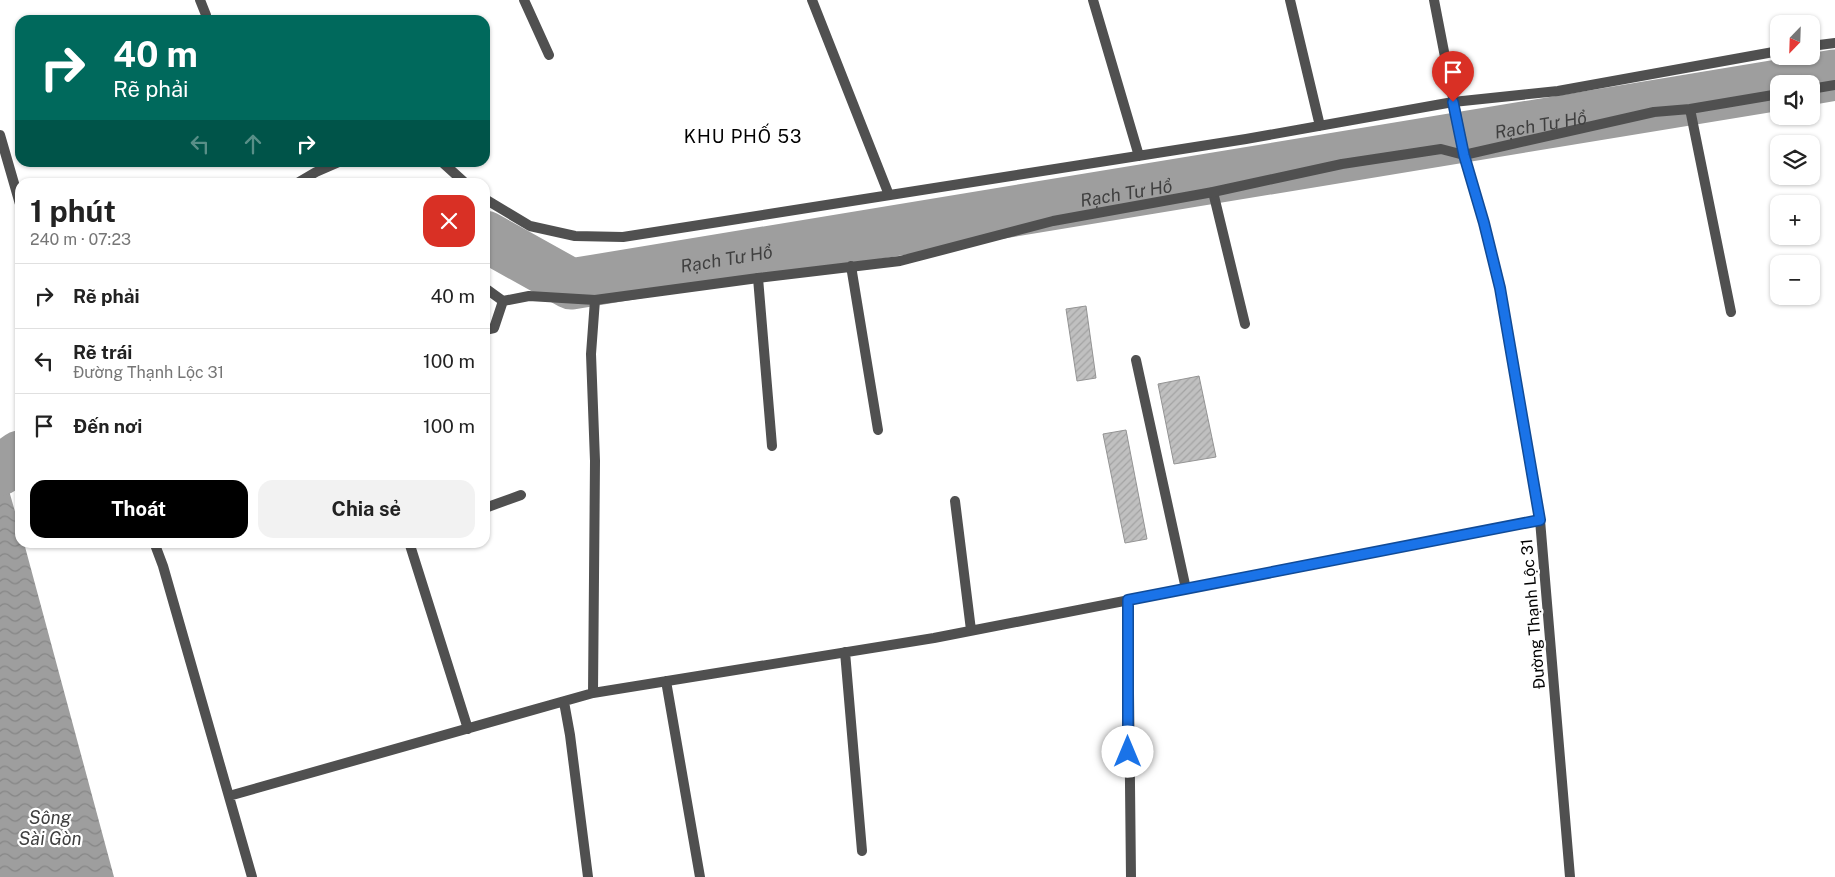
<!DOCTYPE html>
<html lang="vi">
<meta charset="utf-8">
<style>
body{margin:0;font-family:"Public Sans",sans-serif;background:#f2f2f2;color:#222;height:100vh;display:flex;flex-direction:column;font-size:19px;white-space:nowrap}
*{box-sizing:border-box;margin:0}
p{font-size:16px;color:#767676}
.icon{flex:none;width:28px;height:28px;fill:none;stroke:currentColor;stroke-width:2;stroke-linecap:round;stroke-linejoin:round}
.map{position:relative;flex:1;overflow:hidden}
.details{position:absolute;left:15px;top:178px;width:475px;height:370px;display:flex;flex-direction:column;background:#fff;border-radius:15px;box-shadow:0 1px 4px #0004}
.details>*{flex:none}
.top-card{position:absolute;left:15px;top:15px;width:475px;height:152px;border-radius:15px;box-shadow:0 1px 4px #0004;background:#00695c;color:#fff;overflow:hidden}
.needle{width:32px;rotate:203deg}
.buttons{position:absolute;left:1770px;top:15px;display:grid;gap:10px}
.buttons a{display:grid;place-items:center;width:50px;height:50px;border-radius:10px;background:#fff;box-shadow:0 1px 4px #0004;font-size:25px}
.pin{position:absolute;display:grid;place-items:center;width:42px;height:42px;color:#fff;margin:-51px -21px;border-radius:50% 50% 50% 0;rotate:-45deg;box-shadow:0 0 5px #0007}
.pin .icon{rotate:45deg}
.me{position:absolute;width:55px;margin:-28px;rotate:0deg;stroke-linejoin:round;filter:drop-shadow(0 0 4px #0008)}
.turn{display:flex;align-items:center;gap:18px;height:105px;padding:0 15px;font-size:22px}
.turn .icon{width:65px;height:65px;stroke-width:2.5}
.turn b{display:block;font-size:35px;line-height:42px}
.lanes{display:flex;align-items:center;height:48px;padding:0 15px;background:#0003;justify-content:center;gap:25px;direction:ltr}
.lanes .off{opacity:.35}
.round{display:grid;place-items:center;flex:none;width:52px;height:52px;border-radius:15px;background:#f2f2f2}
.summary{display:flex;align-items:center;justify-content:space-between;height:85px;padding:0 15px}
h1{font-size:30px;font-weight:700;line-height:38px}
.action{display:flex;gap:10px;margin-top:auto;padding:10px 15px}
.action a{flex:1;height:58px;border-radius:15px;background:#000;color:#fff;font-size:20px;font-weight:700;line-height:58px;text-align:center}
.action a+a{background:#f2f2f2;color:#222}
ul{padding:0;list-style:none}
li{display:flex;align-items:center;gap:15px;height:65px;padding:0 15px;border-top:1px solid #e0e0e0}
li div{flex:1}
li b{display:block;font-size:19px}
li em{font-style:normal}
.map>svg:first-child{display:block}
.water{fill:url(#water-waves)}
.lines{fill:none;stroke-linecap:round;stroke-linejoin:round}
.river{stroke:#9e9e9e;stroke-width:51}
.building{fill:url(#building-hatch);stroke:#949494}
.lane{stroke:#505050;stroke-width:10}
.street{stroke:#505050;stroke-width:10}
.route-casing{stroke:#114b97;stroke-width:12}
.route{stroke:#1a73e8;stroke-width:9}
.labels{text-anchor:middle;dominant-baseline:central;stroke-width:4.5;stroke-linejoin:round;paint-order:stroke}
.street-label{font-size:16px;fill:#000;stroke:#fff}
.water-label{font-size:18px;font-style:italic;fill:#3f3f3f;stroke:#fff}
.neighbourhood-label{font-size:18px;letter-spacing:1px;fill:#000;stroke:#fff}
</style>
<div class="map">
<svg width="1835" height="877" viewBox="0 0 1835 877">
<defs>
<pattern id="water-waves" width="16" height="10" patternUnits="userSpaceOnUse" patternTransform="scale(1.25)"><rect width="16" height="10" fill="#9e9e9e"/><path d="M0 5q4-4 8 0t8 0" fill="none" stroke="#868686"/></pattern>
<pattern id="building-hatch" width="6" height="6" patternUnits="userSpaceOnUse" patternTransform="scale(1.25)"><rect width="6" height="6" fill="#c0c0c0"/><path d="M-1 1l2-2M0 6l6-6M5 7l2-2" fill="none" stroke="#a3a3a3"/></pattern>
</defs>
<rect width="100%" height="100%" fill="#fff"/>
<!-- water -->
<path class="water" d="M0,459L20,529V542L24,543L114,877H0Z"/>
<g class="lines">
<!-- river -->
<g class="river">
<path d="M1783,84L1835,75"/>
<path id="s1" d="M485,236L571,284L1779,85"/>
<path d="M0,470L20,456"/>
</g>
</g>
<!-- building -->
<path class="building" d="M1086,306L1096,378L1077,381L1066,309Z
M1199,376L1216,457L1174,464L1158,384Z
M1126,430L1147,539L1125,543L1103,434Z"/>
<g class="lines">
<!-- lane -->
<path class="lane" d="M200,0L206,15
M1213,192L1245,324
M758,278L772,446"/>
<!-- street -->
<path class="street" d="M524,0L549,55
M812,0L889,195
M1093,0L1139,156
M1290,0L1320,126
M1434,0L1464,155L1484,223L1500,288L1540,520L1570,877
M1811,46L1835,43
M1811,89L1835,85
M1690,109L1779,94
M0,135L20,204
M442,162L464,182
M299,182L316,172L339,162
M485,199L530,226L575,236L623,237L1246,139L1453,102L1558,91L1779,51
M851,266L878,430
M485,288L503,301L494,328L485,330
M503,301L529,296L595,300L758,278L900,261L1053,221L1213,192L1342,164L1441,149L1464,155L1654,112L1690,109L1731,312
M1136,360L1186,589
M955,501L971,630
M485,508L521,495
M154,542L163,566L252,877
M409,542L468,729
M1128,600L1131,877
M845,652L862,851
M666,681L700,877
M593,693L595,461L591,354L595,300
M564,702L570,735L588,877
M229,796L593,693L934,638L1540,520"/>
</g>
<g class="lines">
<!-- route casing -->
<g class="route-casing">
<path id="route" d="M1128,752V600L1540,520L1500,288L1484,223L1464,155L1453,102"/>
</g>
<!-- route -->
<use href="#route" class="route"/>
</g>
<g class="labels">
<!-- street labels -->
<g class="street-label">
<text transform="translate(1533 614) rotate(-95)">Đường Thạnh Lộc 31</text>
</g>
<!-- water labels -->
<g class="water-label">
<text stroke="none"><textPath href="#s1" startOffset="1081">Rạch Tư Hổ</textPath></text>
<text stroke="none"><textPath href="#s1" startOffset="661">Rạch Tư Hổ</textPath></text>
<text stroke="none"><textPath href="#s1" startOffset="256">Rạch Tư Hổ</textPath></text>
<text x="50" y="817">Sông<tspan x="50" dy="21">Sài Gòn</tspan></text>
</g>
<!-- neighbourhood labels -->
<g class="neighbourhood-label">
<text x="743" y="136">KHU PHỐ 53</text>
</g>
</g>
</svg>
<div class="buttons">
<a><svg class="needle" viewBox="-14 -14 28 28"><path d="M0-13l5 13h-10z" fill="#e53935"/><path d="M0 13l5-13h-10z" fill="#767676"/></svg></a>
<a><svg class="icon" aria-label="sound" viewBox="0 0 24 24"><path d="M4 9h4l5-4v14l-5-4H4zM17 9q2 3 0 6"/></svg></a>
<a><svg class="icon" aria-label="layers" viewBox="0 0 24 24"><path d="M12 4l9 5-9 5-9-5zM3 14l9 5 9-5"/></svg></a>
<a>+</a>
<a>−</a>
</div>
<div class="pin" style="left:1453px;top:102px;background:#d93025"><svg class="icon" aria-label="arrive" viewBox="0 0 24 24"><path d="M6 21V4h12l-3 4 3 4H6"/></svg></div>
<svg class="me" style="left:1128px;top:752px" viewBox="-20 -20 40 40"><circle r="19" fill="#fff"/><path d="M0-13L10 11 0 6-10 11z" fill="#1a73e8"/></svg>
<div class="top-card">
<div class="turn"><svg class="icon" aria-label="right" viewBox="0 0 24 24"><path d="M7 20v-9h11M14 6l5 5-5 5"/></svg><div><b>40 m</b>Rẽ phải</div></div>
<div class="lanes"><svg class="icon off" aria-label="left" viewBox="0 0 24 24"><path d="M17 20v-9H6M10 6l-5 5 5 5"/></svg><svg class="icon off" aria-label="ahead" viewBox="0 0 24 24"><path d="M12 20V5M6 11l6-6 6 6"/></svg><svg class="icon" aria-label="right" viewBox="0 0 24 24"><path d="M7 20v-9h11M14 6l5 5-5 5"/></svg></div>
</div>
<section class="details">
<div class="summary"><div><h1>1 phút</h1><p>240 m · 07:23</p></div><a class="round" style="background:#d93025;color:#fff"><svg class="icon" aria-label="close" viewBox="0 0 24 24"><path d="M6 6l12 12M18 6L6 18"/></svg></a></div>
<ul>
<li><svg class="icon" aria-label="right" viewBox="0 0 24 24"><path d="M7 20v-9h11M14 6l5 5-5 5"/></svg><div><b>Rẽ phải</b></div><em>40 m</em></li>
<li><svg class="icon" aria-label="left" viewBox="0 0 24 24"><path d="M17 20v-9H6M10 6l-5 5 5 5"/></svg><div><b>Rẽ trái</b><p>Đường Thạnh Lộc 31</p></div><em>100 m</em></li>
<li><svg class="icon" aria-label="arrive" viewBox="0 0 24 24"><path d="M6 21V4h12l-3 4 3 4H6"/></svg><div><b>Đến nơi</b></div><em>100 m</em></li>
</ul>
<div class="action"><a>Thoát</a><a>Chia sẻ</a></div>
</section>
</div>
